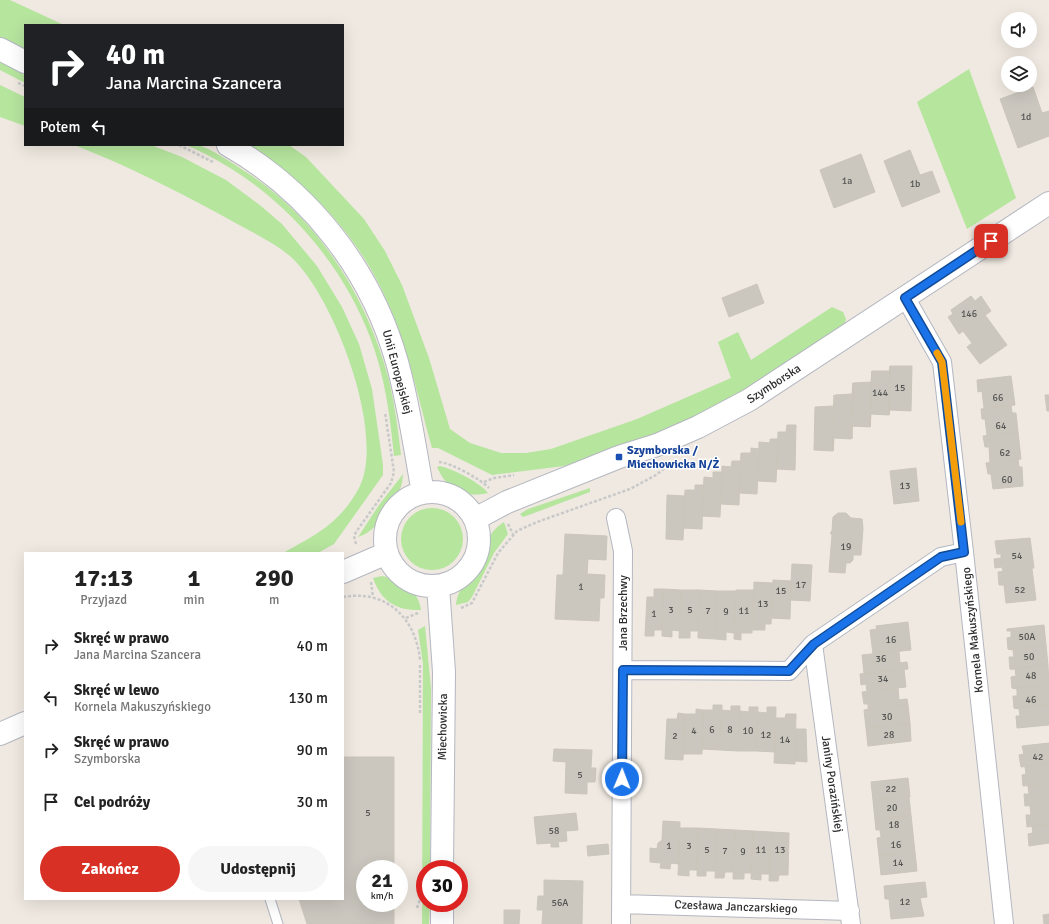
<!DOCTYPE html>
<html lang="pl">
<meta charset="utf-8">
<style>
body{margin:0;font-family:Signika,sans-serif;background:#f6f6f6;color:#222;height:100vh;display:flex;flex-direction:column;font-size:15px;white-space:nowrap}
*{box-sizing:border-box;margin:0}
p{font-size:13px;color:#767676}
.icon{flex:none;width:22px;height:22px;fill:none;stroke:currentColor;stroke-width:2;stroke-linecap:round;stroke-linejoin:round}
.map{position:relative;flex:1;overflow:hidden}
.drawer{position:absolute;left:24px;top:552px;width:320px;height:348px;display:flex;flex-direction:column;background:#fff;border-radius:0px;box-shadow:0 4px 16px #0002}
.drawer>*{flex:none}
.banner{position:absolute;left:24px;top:24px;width:320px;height:122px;border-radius:0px;box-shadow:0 4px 16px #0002;background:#202124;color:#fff;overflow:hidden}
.controls{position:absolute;left:1001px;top:12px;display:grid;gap:8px}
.controls a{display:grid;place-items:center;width:36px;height:36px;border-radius:50%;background:#fff;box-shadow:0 4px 16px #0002;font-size:20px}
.speed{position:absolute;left:356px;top:860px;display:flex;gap:8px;font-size:20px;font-weight:700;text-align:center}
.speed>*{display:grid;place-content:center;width:52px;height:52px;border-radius:50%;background:#fff;box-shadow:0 4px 16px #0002;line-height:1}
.speed small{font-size:10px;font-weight:400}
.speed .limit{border:6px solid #d22;background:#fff;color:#111}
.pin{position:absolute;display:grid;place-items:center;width:34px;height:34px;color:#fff;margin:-17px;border-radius:8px;box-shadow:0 2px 6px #0006}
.me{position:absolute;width:44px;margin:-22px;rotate:1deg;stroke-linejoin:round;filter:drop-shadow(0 0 3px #0008)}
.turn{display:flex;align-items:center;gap:14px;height:84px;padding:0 16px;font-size:18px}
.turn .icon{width:52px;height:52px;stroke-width:2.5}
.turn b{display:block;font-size:28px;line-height:34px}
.then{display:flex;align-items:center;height:38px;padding:0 16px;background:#0003;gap:8px;font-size:15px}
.eta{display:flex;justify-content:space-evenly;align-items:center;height:68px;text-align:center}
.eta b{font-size:24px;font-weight:800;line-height:28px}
.action{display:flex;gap:8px;margin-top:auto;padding:8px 16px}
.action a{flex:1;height:46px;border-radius:24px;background:#d93025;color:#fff;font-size:16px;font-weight:800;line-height:46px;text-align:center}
.action a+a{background:#f6f6f6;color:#222}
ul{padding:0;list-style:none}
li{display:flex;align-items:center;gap:12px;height:52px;padding:0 16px}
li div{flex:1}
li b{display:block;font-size:15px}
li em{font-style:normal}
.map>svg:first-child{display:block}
.green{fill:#b6e59e}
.building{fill:#cbc7bf;stroke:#cbc5ba}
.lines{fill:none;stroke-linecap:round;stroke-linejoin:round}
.lane-casing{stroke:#b4b7c1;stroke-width:11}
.street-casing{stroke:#b4b7c1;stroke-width:20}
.secondary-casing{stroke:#b4b7c1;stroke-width:24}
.path{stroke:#c9c9c9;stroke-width:2.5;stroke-dasharray:3 2;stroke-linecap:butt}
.lane{stroke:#fff;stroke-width:9}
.street{stroke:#fff;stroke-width:18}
.secondary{stroke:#fff;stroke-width:22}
.route-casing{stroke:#114b97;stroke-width:10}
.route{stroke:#1a73e8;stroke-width:7}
.slow{stroke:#f59e0b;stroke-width:7}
.transit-dot{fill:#1a4fb4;stroke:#fff;stroke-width:1.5}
.labels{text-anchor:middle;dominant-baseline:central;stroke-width:3;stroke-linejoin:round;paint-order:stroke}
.number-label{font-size:10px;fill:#555452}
.street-label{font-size:12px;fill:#2e2e2e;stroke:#fff}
.transit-label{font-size:12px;font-weight:bold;fill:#164399;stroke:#fff;text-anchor:start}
</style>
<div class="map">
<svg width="1049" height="924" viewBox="0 0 1049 924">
<rect width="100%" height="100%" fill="#efe9e1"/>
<!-- green -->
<path class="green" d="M0,0H10L64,25H25V50L0,37Z
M0,62L25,75V83L0,70Z
M969,69L1016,198L967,229L917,102Z
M0,85L25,97V126L0,117Z
M74,145H151L182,157L226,180L261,206L282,224L317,266L342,307L359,344L372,389L383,465V475L334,544L318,553H283C317,534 339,524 359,488C387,434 333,295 291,257C274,242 251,232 232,221C181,193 129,166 74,145Z
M186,145C189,145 194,144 198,145C210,148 234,164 246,172C319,219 367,297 389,380C395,405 398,430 401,455L394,456C390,416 385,376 370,337C338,253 269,180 186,145Z
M250,145H289L306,157L364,219L385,251L402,285L429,358L450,429L470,443L501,453H526L551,449L637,419L731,378L718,342L738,332L751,360L832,307L843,312L846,319L844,327L738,394L684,423L647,438L564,466L492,475L438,448H432C417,394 406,337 380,286C351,228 304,181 250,145Z
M440,466C453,469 481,483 488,493C463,498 448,491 437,467Z
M403,474C402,492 396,496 387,510C378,523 373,532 358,537L379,505Z
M590,488V492L526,516L523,517L520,514L528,509Z
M401 539a31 31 0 1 1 62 0a31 31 0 1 1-62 0Z
M504,522L508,534L494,553L472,597L468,602L456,605C458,584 472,581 480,563C489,545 485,534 504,522Z
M382,576C400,579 419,590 421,610C396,611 381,601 373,578Z
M425,626L431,688L430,869H425V903H430L429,924H422L423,664L418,630Z"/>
<!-- building -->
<path class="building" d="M1033,87L1042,113L1049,111V136L1018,148L1000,99Z
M910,150L920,175L932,171L940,192L902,207L884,161Z
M861,154L875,192L834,208L820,170Z
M757,284L764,303L729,317L722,298Z
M971,296L975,301L981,296L991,311L959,334L948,317L953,314L951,310Z
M985,315L1007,345L980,364L967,347L972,343L963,331Z
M890,366L889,415L871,414L870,427L872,371H890Z
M890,366H912L911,411L890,410L889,415Z
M872,371L870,427L852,426V439L853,383L871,382Z
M1011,376L1015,405L984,408L982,391L978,392L977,380Z
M853,383L851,439L834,438L833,451L835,395L852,394Z
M834,395L833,451L814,450L815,407L834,406Z
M1045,395H1049V411H1047Z
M1011,405L1012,413H1016L1018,432L987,435L985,419H982L981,409Z
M787,425H796L795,470L777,469L778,432H786Z
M1018,432L1021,459L990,462L989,447H985L983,436Z
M770,439H778L776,482L758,481L759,442L770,443Z
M751,448L759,449L757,494L739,493L741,453H751Z
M1018,459L1019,467H1022L1023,486L993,489L991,474H988L986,463Z
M732,461H740L739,505L721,504L722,466L731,467Z
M916,468L919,501L894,504L890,471Z
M713,472H722L720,517L702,516L704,477L713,478Z
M695,485H703L702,529L683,528L685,490H695Z
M667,495L685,496L683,540L666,539Z
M838,513H846L851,518L862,519L863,528L861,555H853V560L850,563H846L845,573L829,572L832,535L830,533L832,531L833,517Z
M565,534L607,536L606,560L588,559L587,574L605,575L604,598H600L599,621L555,619L557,575H563Z
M1030,538L1034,568L1003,572L1002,567L995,568L994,559L1001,558V554H997L995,541Z
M792,564L812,565L810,601L790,600Z
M1032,569L1036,600L1006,603L1004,585H999L998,572Z
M773,580L791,581L790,619L771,618Z
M754,582L773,583L771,624H765V630H753Z
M654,589H663L662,630H654V636H645L647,597H654Z
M663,589L681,590L680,631L672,630V637L662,636Z
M681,590H699L698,631H690V638H679Z
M699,590L717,591L716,639L698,638Z
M736,590H754L752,633H741V640L734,639Z
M717,591H736L734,633L726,632V640L716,639Z
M908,622L911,650L873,654L870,630L877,629L876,626Z
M1044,625L1046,645L1008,649L1007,638L1011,637V631H1007V629Z
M1046,645L1048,665L1010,669L1009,657H1014L1013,650L1008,649Z
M899,651L900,663L907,662L908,669L864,673L862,655Z
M1048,665L1049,685L1012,688L1011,677L1016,676L1015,669H1010Z
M904,669L906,687L867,691L866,684L861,685L860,674Z
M1049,685V705L1014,708L1013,696H1017V689L1012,688Z
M898,688L899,700L907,699L908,705L868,710V704H864L862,692Z
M713,705H722L720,750L702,749L703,710H713Z
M908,705L910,723L866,728L864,710Z
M1049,705V725L1017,728L1016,716H1020L1019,709L1014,708Z
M731,706H740L738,751L720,750L722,710L731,711Z
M749,707H758L756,751H738L740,711L749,712Z
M767,707H776L775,752L756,751L758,712L767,713Z
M696,709L703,710L702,754H683L685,714H696Z
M678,713L685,714L683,760L665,759L667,719H677Z
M786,714H796L795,764L774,763L776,718H785Z
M910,723L911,741L868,746L866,728Z
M796,729H806L807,762L795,761Z
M1049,743V764L1021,767L1019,755L1024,754L1022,746Z
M554,749L592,750L591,768H596L595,782H587V794L565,793L566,762L553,761Z
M343,757H394V869H365V903H394V924H307L299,899H343Z
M1049,764V784L1023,786L1022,775L1026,774L1025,767Z
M908,778L910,797L873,800L871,782Z
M1049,784V804L1025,806L1024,794H1029L1028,786Z
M909,797L911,815L875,820L873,800Z
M1049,804V824L1027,827L1026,815H1031L1030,806Z
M576,813L578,830L566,831L567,841L558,842L559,847H551V843L537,844L534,817Z
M911,815L913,834L881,837L880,830H876L875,820Z
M663,821L680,822L679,864L671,863L670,869L660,868L661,863L650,862V848L657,849L658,843L662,840Z
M1049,824V843L1029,846L1028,834L1033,833L1032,826Z
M680,828H698L697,870H689V876L678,875Z
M698,828L717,829L715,871H706V876H697Z
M717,829L735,830L733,872H725L724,878H715Z
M735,830L753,831L751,873H744V879H733Z
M753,831L771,832L770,874H761V880L751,879Z
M771,832L789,833L788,875H779L778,881H769Z
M913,834L915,852L879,856L877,838Z
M608,844L609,854L588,856L587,846Z
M915,852L917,871L881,875L879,856Z
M544,880L583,881L582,924H542L543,910H537L538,896H544Z
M925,882L927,897L920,898L924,916L891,919L889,899H885L884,886Z
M504,910H520L519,924H504Z
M1049,914V924H1044L1043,915Z"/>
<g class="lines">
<!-- lane casing -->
<g class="lane-casing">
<path id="lane" d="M270,899L278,924"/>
</g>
<!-- street casing -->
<g class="street-casing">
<path id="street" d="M905,297L942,362L964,552L1004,924
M616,518L623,551L621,924
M813,644L851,924
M623,670L789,671L813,644L941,557L964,552
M621,904L850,911"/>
</g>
<!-- secondary casing -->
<g class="secondary-casing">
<path id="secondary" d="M0,49L25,62
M228,145C310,192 371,270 397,362C409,405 415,449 423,493
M385 539a47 47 0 1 1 94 0a47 47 0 1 1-94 0Z
M475,519L507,502L619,457L657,445L698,427L749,400L1049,203
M343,572L387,553
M438,586L444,672L442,869
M0,734L25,723
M442,903V924"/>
</g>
<!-- path -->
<path class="path" d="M18,83L25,86
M179,145L213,162
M439,462C452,463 480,479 489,488
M484,482L494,478L514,475
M508,524L513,534
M356,544L354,536L356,532L391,483L394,472L385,412
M371,582L373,597
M343,597C386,589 416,618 420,660
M461,608L472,603L498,553L517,531L537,522L630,489L656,475L671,463
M406,618L418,613
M420,665V714
M417,908L420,899V875"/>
<!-- lane -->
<use href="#lane" class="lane"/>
<!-- street -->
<use href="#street" class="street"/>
<!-- secondary -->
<use href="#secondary" class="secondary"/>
</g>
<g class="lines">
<!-- route casing -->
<g class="route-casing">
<path id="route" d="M622,779L623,670L789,671L814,644L941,557L964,552L942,362L905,298L991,241"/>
</g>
<!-- route -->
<use href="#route" class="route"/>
<!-- slow -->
<path class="slow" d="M937,353L942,362L961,522"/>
</g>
<!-- markers -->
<rect class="transit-dot" x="615" y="453" width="8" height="8" rx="2"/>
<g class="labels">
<!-- number labels -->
<g class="number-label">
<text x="1026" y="117">1d</text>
<text x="847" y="181">1a</text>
<text x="915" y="184">1b</text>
<text x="969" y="314">146</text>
<text x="900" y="388">15</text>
<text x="880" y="393">144</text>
<text x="998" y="398">66</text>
<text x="1001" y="426">64</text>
<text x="1005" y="453">62</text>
<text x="1007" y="480">60</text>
<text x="905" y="486">13</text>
<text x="846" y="547">19</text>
<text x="1017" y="556">54</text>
<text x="801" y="585">17</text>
<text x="581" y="587">1</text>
<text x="1020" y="590">52</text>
<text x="781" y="591">15</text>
<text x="763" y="604">13</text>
<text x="671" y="610">3</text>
<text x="690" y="610">5</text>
<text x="708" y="611">7</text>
<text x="744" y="611">11</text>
<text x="726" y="612">9</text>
<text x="654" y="614">1</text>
<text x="1027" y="637">50A</text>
<text x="891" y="640">16</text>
<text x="1029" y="657">50</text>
<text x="881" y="659">36</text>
<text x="1031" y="676">48</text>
<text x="883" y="679">34</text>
<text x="1031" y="700">46</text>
<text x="887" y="717">30</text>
<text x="712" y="730">6</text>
<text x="730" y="730">8</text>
<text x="694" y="731">4</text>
<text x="748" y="731">10</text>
<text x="766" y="735">12</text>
<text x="889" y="735">28</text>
<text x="675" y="736">2</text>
<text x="785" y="740">14</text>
<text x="1038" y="757">42</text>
<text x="580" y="775">5</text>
<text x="891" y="789">22</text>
<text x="892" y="808">20</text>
<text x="368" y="813">5</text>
<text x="894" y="825">18</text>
<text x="554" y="831">58</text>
<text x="896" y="845">16</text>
<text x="669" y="846">1</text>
<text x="689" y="846">3</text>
<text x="707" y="850">5</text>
<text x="761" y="850">11</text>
<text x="780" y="850">13</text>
<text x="725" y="851">7</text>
<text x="743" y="852">9</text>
<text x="898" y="863">14</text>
<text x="905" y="902">12</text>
<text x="560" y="903">56A</text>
</g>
<!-- street labels -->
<g class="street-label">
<text transform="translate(397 372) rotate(75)">Unii Europejskiej</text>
<text transform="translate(774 384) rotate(-33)">Szymborska</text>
<text transform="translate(623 613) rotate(-90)">Jana Brzechwy</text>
<text transform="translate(973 630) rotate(-96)">Kornela Makuszyńskiego</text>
<text transform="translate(443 727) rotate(-89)">Miechowicka</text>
<text transform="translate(832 784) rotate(82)">Janiny Porazińskiej</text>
<text transform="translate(736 907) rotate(2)">Czesława Janczarskiego</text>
</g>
<!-- transit labels -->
<g class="transit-label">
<text x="627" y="450">Szymborska /<tspan x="627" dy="14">Miechowicka N/Ż</tspan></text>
</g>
</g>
</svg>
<div class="controls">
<a><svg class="icon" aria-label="sound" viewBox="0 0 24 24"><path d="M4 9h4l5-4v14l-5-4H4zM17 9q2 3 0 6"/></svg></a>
<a><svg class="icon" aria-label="layers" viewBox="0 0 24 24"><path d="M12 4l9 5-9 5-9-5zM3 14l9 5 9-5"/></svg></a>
</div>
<div class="speed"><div>21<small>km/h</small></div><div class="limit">30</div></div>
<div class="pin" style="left:991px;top:241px;background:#d93025"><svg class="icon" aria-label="arrive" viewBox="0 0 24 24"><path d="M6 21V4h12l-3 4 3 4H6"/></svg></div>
<svg class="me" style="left:622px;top:779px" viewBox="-20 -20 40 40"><circle r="17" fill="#1a73e8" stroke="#fff" stroke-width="3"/><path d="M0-11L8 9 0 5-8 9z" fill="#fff"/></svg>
<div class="banner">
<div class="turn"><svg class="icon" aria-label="right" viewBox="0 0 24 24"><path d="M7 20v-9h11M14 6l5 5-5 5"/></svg><div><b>40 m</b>Jana Marcina Szancera</div></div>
<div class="then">Potem<svg class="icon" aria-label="left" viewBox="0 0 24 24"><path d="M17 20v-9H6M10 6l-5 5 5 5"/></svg></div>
</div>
<section class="drawer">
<div class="eta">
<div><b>17:13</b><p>Przyjazd</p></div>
<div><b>1</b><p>min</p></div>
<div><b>290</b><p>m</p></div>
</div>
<ul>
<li><svg class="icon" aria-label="right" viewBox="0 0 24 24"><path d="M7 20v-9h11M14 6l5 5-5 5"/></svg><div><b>Skręć w prawo</b><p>Jana Marcina Szancera</p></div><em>40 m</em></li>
<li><svg class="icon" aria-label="left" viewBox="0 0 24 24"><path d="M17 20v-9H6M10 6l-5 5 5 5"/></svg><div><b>Skręć w lewo</b><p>Kornela Makuszyńskiego</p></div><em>130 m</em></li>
<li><svg class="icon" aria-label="right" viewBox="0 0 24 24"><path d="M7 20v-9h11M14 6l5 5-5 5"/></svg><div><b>Skręć w prawo</b><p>Szymborska</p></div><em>90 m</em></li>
<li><svg class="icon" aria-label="arrive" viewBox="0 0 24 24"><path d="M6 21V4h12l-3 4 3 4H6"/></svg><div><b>Cel podróży</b></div><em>30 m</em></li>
</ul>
<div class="action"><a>Zakończ</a><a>Udostępnij</a></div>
</section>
</div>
